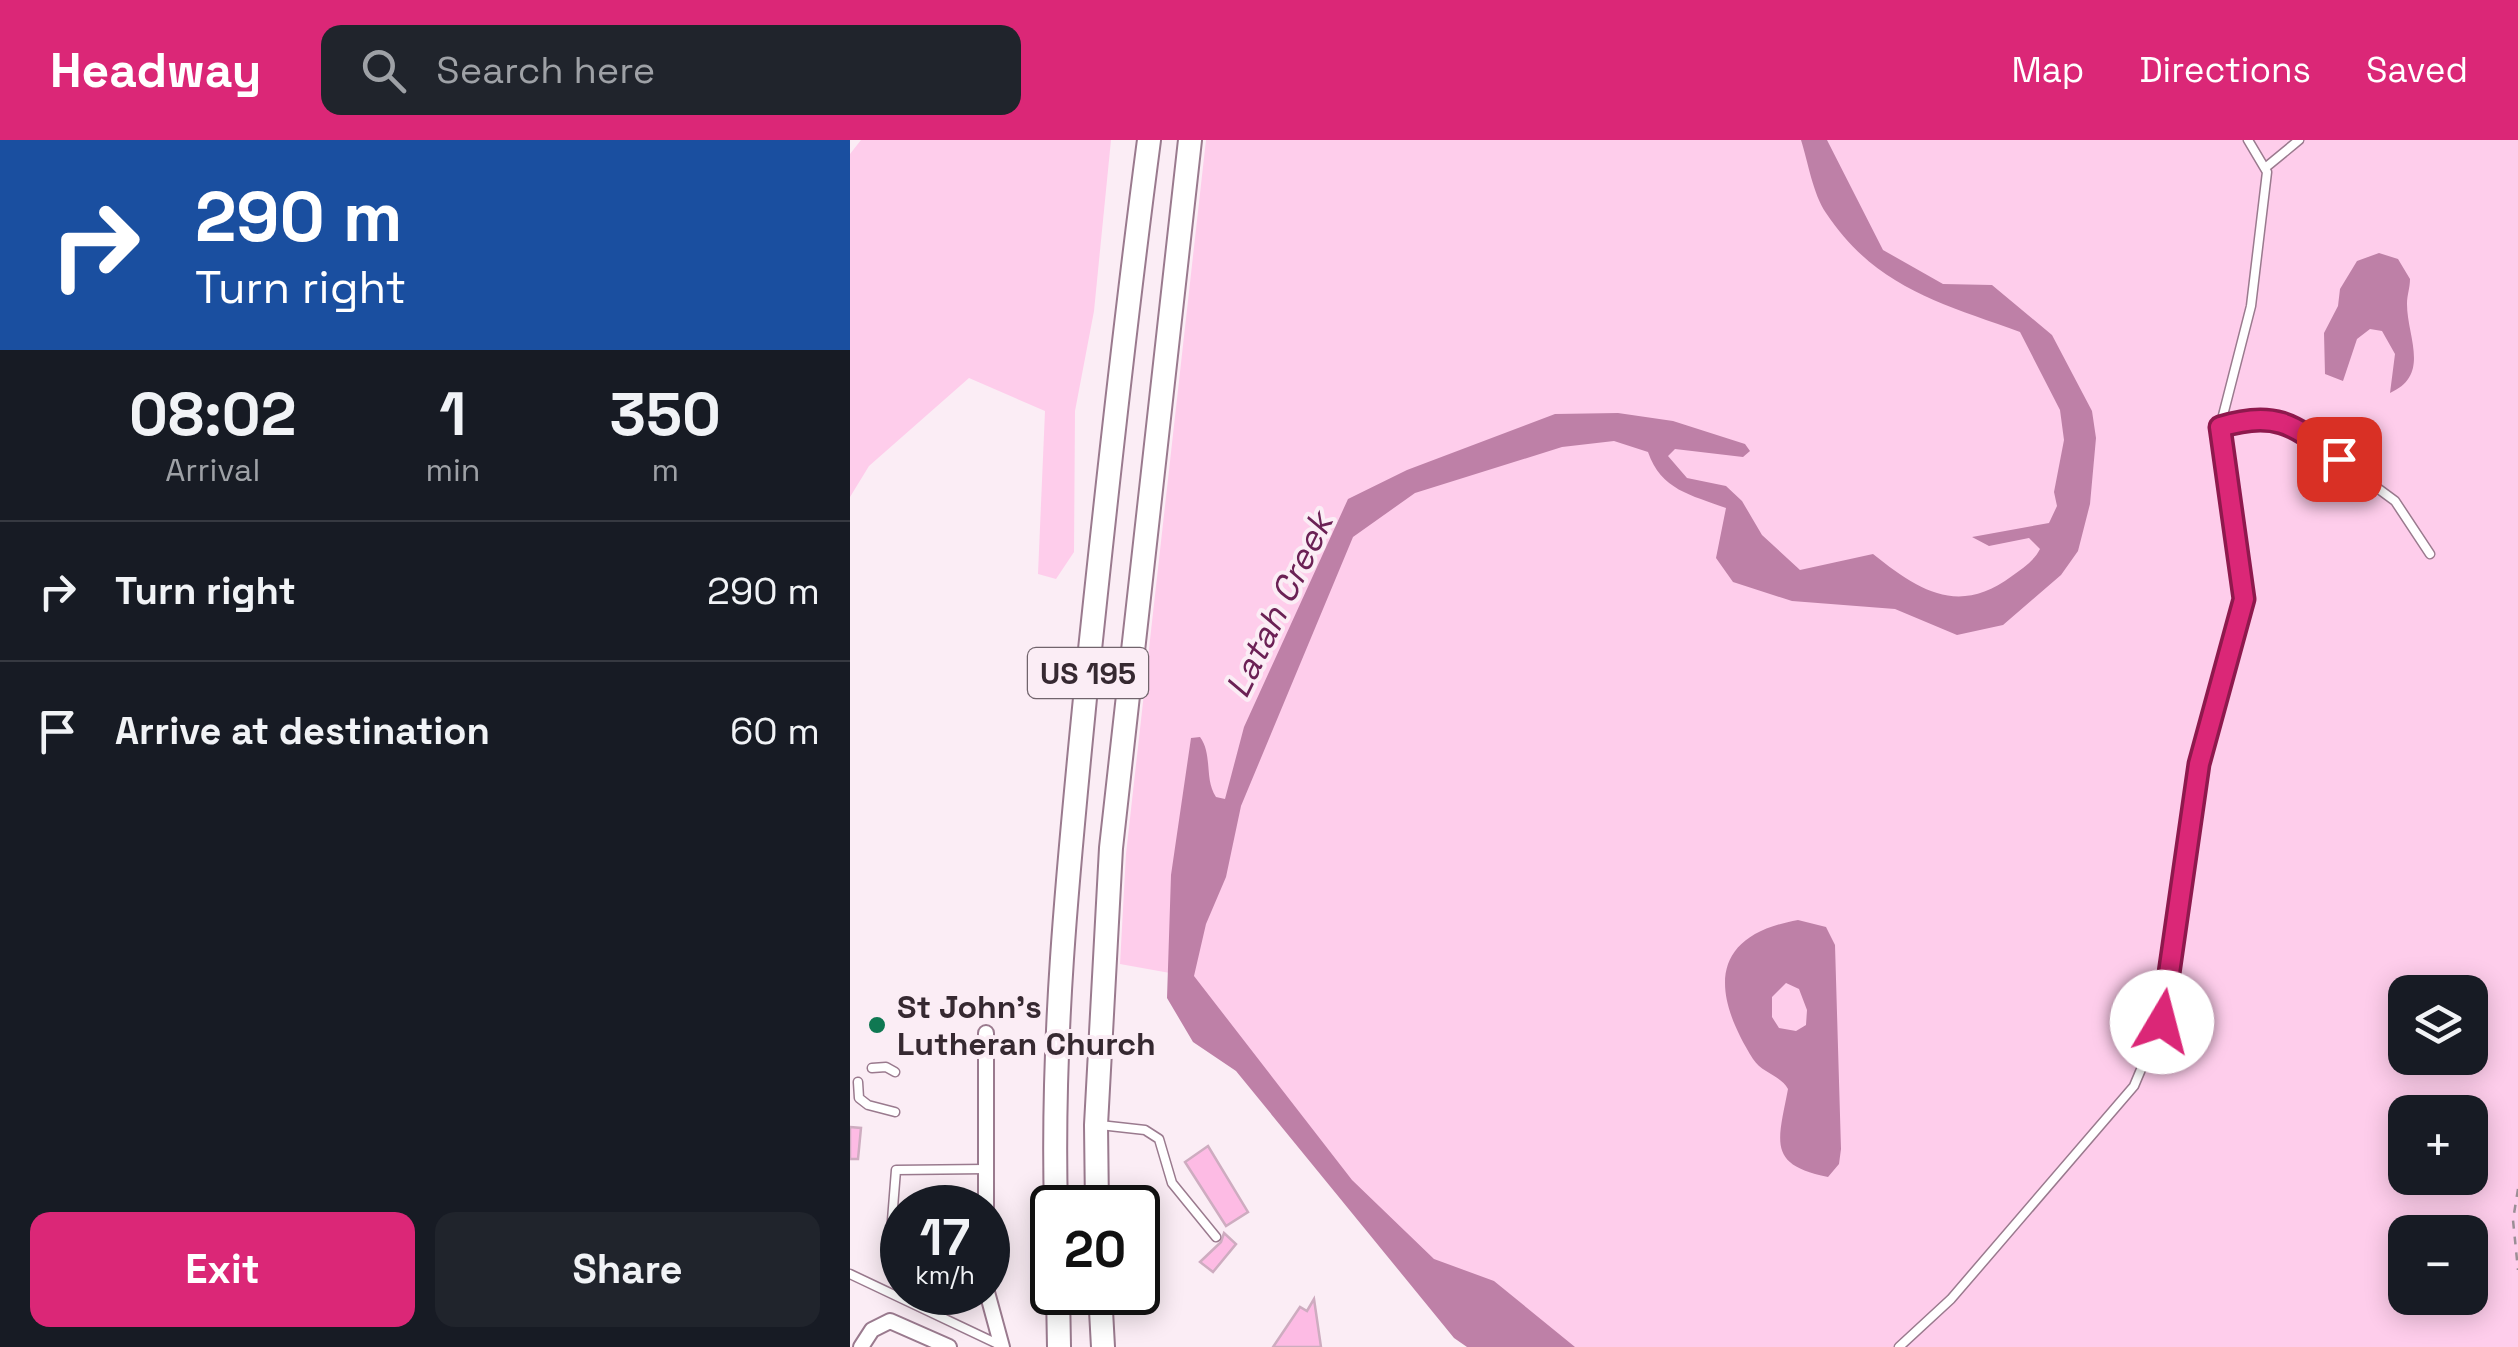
<!DOCTYPE html>
<meta charset="utf-8">
<style>
body{margin:0;font-family:"Space Grotesk",sans-serif;background:#20242c;color:#f1f3f6;height:100vh;display:flex;flex-direction:column;font-size:38px;white-space:nowrap}
*{box-sizing:border-box;margin:0}
p{font-size:32px;color:#9ea1a6}
.icon{flex:none;width:55px;height:55px;fill:none;stroke:currentColor;stroke-width:2;stroke-linecap:round;stroke-linejoin:round}
.map{position:relative;flex:1;overflow:hidden}
.drawer{display:flex;flex-direction:column;background:#171b24;width:850px}
.drawer>*{flex:none}
.hud{background:#1a4fa0;color:#fff;overflow:hidden}
.buttons{position:absolute;left:1538px;top:835px;display:grid;gap:20px}
.buttons a{display:grid;place-items:center;width:100px;height:100px;border-radius:20px;background:#171b24;box-shadow:0 5px 25px #0003;font-size:50px}
.speed{position:absolute;left:30px;top:1045px;display:flex;gap:20px;font-size:50px;font-weight:700;text-align:center}
.speed>*{display:grid;place-content:center;width:130px;height:130px;border-radius:50%;background:#171b24;box-shadow:0 5px 25px #0003;line-height:1}
.speed small{font-size:25px;font-weight:400}
.speed .limit{border:5px solid #111;border-radius:15px;background:#fff;color:#111}
.pin{position:absolute;display:grid;place-items:center;width:85px;height:85px;color:#fff;margin:-42px;border-radius:20px;box-shadow:0 5px 15px #0006}
.me{position:absolute;width:110px;margin:-55px;rotate:8deg;stroke-linejoin:round;filter:drop-shadow(0 0 8px #0008)}
.turn{display:flex;align-items:center;gap:35px;height:210px;padding:0 30px;font-size:45px}
.turn .icon{width:130px;height:130px;stroke-width:2.5}
.turn b{display:block;font-size:70px;line-height:85px}
.eta{display:flex;justify-content:space-evenly;align-items:center;height:170px;text-align:center}
.eta b{font-size:60px;font-weight:700;line-height:70px}
.cta{display:flex;gap:20px;margin-top:auto;padding:20px 30px}
.cta a{flex:1;height:115px;border-radius:20px;background:#db2777;color:#fff;font-size:40px;font-weight:700;line-height:115px;text-align:center}
.cta a+a{background:#20242c;color:#f1f3f6}
ul{padding:0;list-style:none}
li{display:flex;align-items:center;gap:30px;height:140px;padding:0 30px;border-top:2px solid #363941}
li div{flex:1}
li b{display:block;font-size:38px}
li em{font-style:normal}
header{display:flex;align-items:center;gap:60px;box-sizing:border-box;height:140px;padding:0 50px;background:#db2777;color:#fff}
header strong{font-size:48px}
nav{display:flex;gap:55px;margin-inline-start:auto;font-size:35px}
.search{width:700px;height:90px;background:#20242c;display:flex;align-items:center;gap:25px;box-sizing:border-box;padding:0 35px;border-radius:20px;color:#9ea1a6;font-size:38px}
main{display:flex;flex:1;min-height:0}
.map>svg:first-child{display:block}
.green{fill:#fecdeb;fill-rule:evenodd}
.water{fill:#be80a7;fill-rule:evenodd}
.building{fill:#fdbbe4;stroke:#ceacc0;stroke-width:2.5}
.lines{fill:none;stroke-linecap:round;stroke-linejoin:round}
.service-casing{stroke:#9a7a8e;stroke-width:11}
.minor-casing{stroke:#9a7a8e;stroke-width:18}
.trunk-casing{stroke:#9a7a8e;stroke-width:26}
.path{stroke:#9c8e96;stroke-width:2.5;stroke-dasharray:8 8;stroke-linecap:butt}
.service{stroke:#fff;stroke-width:8}
.minor{stroke:#fff;stroke-width:14}
.trunk{stroke:#fff;stroke-width:22}
.route-casing{stroke:#8e194d;stroke-width:25}
.route{stroke:#db2777;stroke-width:18}
.poi-dot{fill:#0f7852;stroke:#fbedf5;stroke-width:4}
.labels{text-anchor:middle;dominant-baseline:central;stroke-width:8;stroke-linejoin:round;paint-order:stroke}
.shield{fill:#fbedf5;stroke:#71646c;stroke-width:2.5}
.shield-label{font-size:30px;font-weight:bold;fill:#362931}
.poi-label{font-size:32px;font-weight:bold;fill:#362931;stroke:#fbedf5;text-anchor:start}
.water-label{font-size:35px;font-style:italic;fill:#6b2155;stroke:#fbedf5}
</style>
<header>
<strong>Headway</strong>
<div class="search"><svg class="icon" aria-label="search" viewBox="0 0 24 24"><circle cx="10" cy="10" r="6"/><path d="M15 15l6 6"/></svg>Search here</div>
<nav><a>Map</a><a>Directions</a><a>Saved</a></nav>
</header>
<main>
<section class="drawer">
<div class="hud">
<div class="turn"><svg class="icon" aria-label="right" viewBox="0 0 24 24"><path d="M7 20v-9h11M14 6l5 5-5 5"/></svg><div><b>290 m</b>Turn right</div></div>
</div>
<div class="eta">
<div><b>08:02</b><p>Arrival</p></div>
<div><b>1</b><p>min</p></div>
<div><b>350</b><p>m</p></div>
</div>
<ul>
<li><svg class="icon" aria-label="right" viewBox="0 0 24 24"><path d="M7 20v-9h11M14 6l5 5-5 5"/></svg><div><b>Turn right</b></div><em>290 m</em></li>
<li><svg class="icon" aria-label="arrive" viewBox="0 0 24 24"><path d="M6 21V4h12l-3 4 3 4H6"/></svg><div><b>Arrive at destination</b></div><em>60 m</em></li>
</ul>
<div class="cta"><a>Exit</a><a>Share</a></div>
</section>
<div class="map">
<svg width="1668" height="1207" viewBox="0 0 1668 1207">
<rect width="100%" height="100%" fill="#fbedf5"/>
<!-- green -->
<path class="green" d="M11,0H261L244,171L225,271L224,412L206,439L188,434L195,271L119,238L19,326L0,357V14Z
M356,0H1668V1207H667L572,1129L331,835L270,824L276,714ZM1555,852H1620V918H1555ZM1555,972H1620V1038H1555ZM1555,1092H1620V1158H1555Z"/>
<!-- water -->
<path class="water" d="M951,0H977L1033,110L1093,144L1142,145L1202,195L1242,271L1246,298L1240,364L1228,411L1211,435L1153,485L1107,495L1045,469L942,461L883,442L866,418L876,368C841,355 811,350 798,312L764,301L712,307L565,353L503,397L391,666L376,737L356,784L344,836L502,1040L584,1119L644,1141L725,1207H617L604,1198L386,931L343,902L317,858L321,735L341,598L350,597C363,615 354,639 366,657L375,659L394,587L498,359L557,330L705,274L768,273L823,281L895,304L900,311L893,317L825,309L818,316L837,338L876,346L892,361L912,395L950,430L1023,414C1069,451 1109,476 1162,436C1173,428 1184,421 1190,409L1179,398L1139,406L1122,397L1199,383L1207,366L1204,352L1214,300L1210,270L1170,192C1091,163 1026,148 976,73C963,54 958,22 951,0Z
M1529,113L1548,119L1560,139C1560,148 1557,155 1557,164C1557,197 1581,235 1540,253L1545,214L1532,191L1520,189L1507,199L1493,241L1475,234L1474,193L1488,166L1490,149L1507,121Z
M948,780L976,787L985,805L991,1009L989,1024L978,1037C917,1025 928,1002 938,949C930,935 912,933 903,919C861,852 859,796 948,780ZM936,843L949,849L957,870L956,885L946,891L929,888L922,877V857Z"/>
<!-- building -->
<path class="building" d="M0,987L11,988L8,1019H0Z
M358,1006L398,1072L376,1086L335,1022Z
M374,1093L386,1104L363,1132L350,1122L371,1102Z
M464,1159L471,1207H423L450,1167L457,1171Z"/>
<g class="lines">
<!-- service casing -->
<g class="service-casing">
<path id="service" d="M1415,28L1449,0
M1370,287L1396,279L1439,283L1545,361L1580,414
M22,928L36,927L45,932
M8,942L9,958L18,965L45,972
M250,985L295,990L309,999L322,1043L366,1097
M52,1131L39,1118L46,1030L136,1029
M0,1134L152,1206
M1049,1207L1101,1159L1284,946L1311,882L1349,624L1394,459L1370,287L1401,166L1417,32L1398,0"/>
</g>
<!-- minor casing -->
<g class="minor-casing">
<path id="minor" d="M136,893V1068
M137,1152L152,1207
M11,1207L22,1190L40,1181L99,1207"/>
</g>
<!-- trunk casing -->
<g class="trunk-casing">
<path id="trunk" d="M206,1068C201,893 219,721 236,548C255,365 275,182 299,0
M247,1068L246,985L261,708L340,0
M208,1152L209,1207
M250,1152L253,1207"/>
</g>
<!-- path -->
<path class="path" d="M1668,1049L1663,1080L1668,1130"/>
<!-- service -->
<use href="#service" class="service"/>
<!-- minor -->
<use href="#minor" class="minor"/>
<!-- trunk -->
<use href="#trunk" class="trunk"/>
</g>
<g class="lines">
<!-- route casing -->
<g class="route-casing">
<path id="route" d="M1312,882L1349,624L1394,459L1370,287C1427,269 1445,286 1489,319"/>
</g>
<!-- route -->
<use href="#route" class="route"/>
</g>
<!-- markers -->
<circle class="poi-dot" cx="27" cy="885" r="10"/>
<g class="labels">
<!-- shield labels -->
<rect class="shield" x="178" y="508" width="120" height="50" rx="8"/>
<g class="shield-label">
<text x="238" y="533">US 195</text>
</g>
<!-- poi labels -->
<g class="poi-label">
<text x="47" y="867">St John's<tspan x="47" dy="37">Lutheran Church</tspan></text>
</g>
<!-- water labels -->
<g class="water-label">
<text transform="translate(429 465) rotate(-64)">Latah Creek</text>
</g>
</g>
</svg>
<div class="buttons">
<a><svg class="icon" aria-label="layers" viewBox="0 0 24 24"><path d="M12 4l9 5-9 5-9-5zM3 14l9 5 9-5"/></svg></a>
<a>+</a>
<a>−</a>
</div>
<div class="speed"><div>17<small>km/h</small></div><div class="limit">20</div></div>
<div class="pin" style="left:1489px;top:319px;background:#d93025"><svg class="icon" aria-label="arrive" viewBox="0 0 24 24"><path d="M6 21V4h12l-3 4 3 4H6"/></svg></div>
<svg class="me" style="left:1312px;top:882px" viewBox="-20 -20 40 40"><circle r="19" fill="#fff"/><path d="M0-13L10 11 0 6-10 11z" fill="#db2777"/></svg>
</div>
</main>
